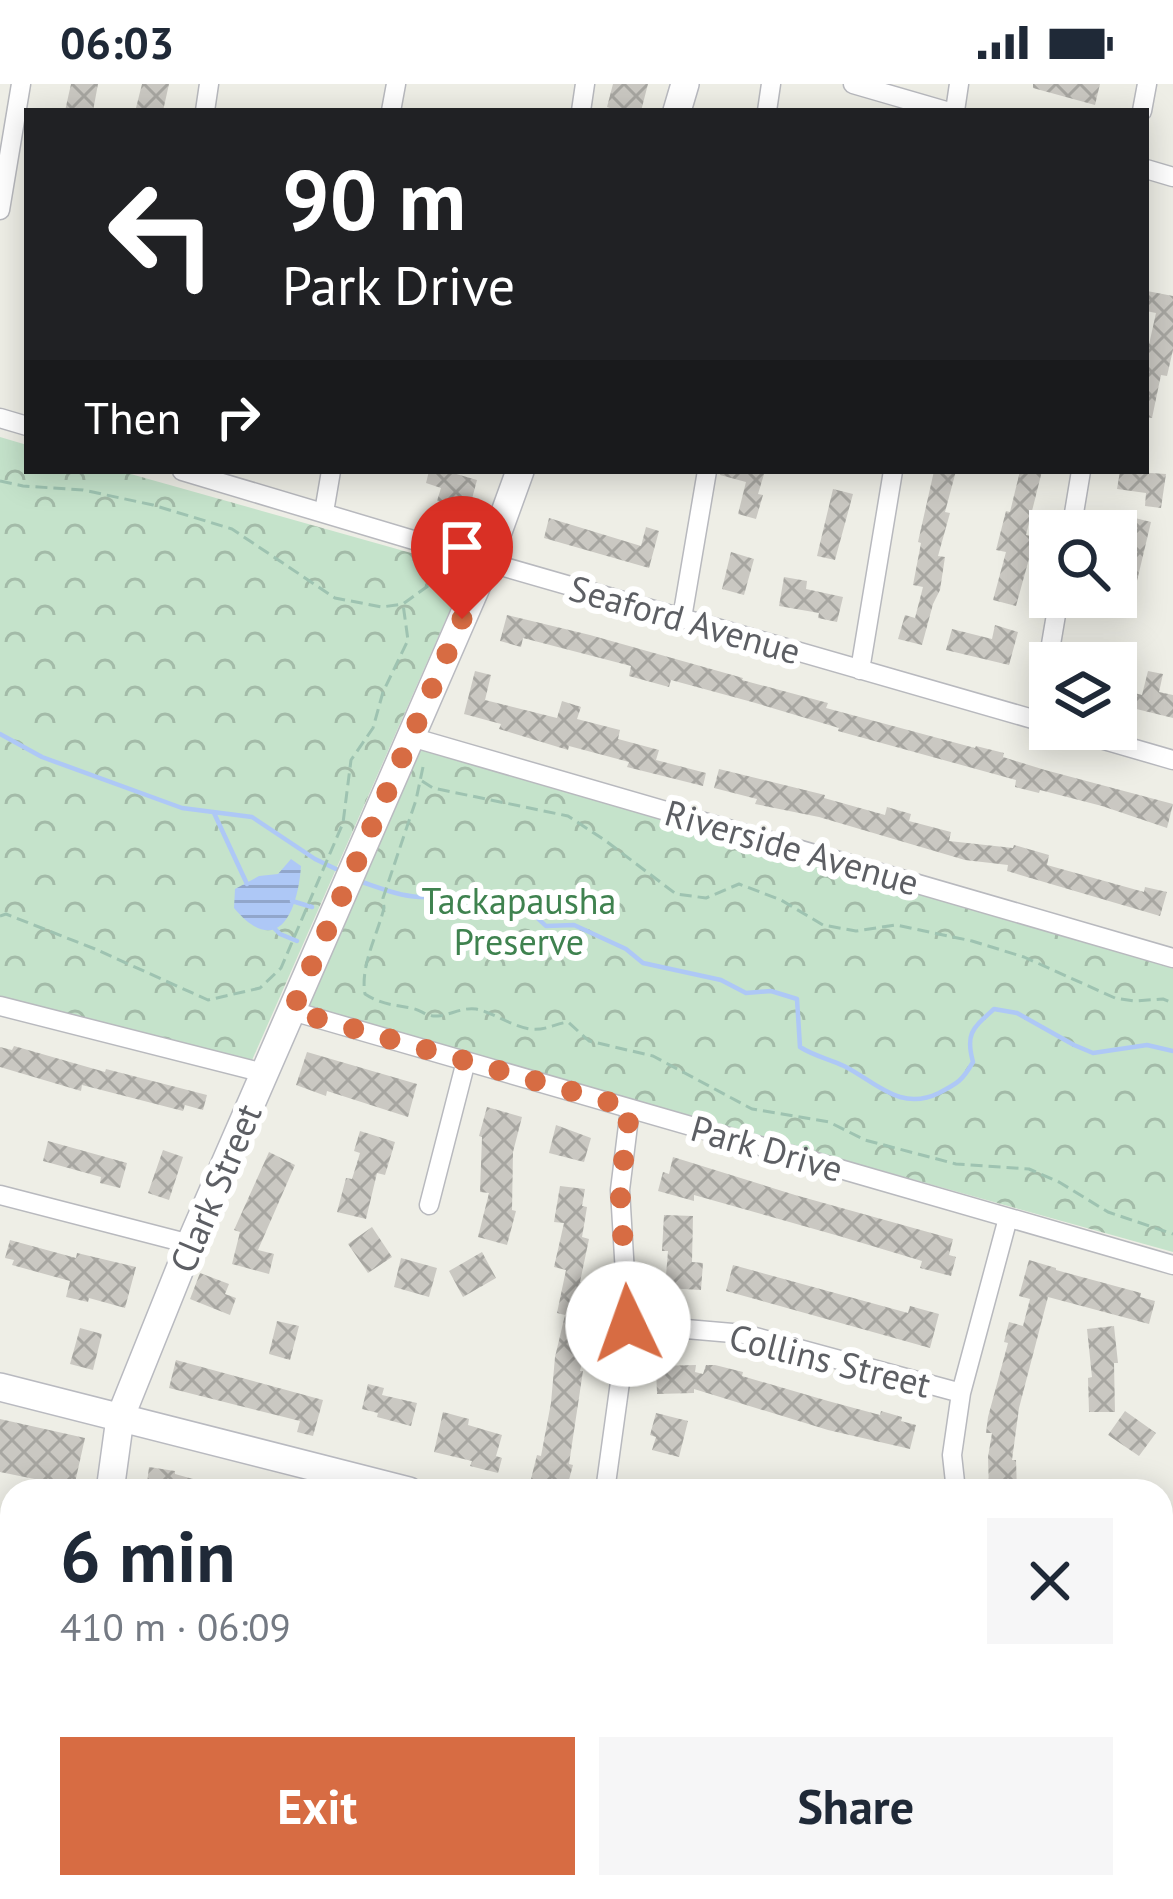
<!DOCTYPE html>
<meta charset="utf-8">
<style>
body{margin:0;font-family:"PT Sans",sans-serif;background:#f6f6f7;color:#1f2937;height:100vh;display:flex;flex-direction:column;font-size:45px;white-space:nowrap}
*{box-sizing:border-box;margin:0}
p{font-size:39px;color:#747a83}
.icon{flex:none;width:66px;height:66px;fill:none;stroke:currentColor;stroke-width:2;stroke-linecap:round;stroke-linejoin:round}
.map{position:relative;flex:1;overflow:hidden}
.sheet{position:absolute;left:0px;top:1395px;width:1173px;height:420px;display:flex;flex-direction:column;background:#fff;border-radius:36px 36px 0 0;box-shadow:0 6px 30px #0003}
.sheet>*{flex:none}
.hud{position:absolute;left:24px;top:24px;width:1125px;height:366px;border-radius:0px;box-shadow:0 6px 30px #0003;background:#202124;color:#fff;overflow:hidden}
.buttons{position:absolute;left:1029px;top:426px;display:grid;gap:24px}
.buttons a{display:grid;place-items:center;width:108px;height:108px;border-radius:0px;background:#fff;box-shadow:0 6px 30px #0003;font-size:60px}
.pin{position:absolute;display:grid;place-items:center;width:102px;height:102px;color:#fff;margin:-123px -51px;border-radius:50% 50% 50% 0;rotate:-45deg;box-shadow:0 0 12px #0007}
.pin .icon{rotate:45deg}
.me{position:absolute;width:132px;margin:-66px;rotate:357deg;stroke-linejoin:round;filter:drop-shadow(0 0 9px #0008)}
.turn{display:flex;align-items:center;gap:42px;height:252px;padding:0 60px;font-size:54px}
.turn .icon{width:156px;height:156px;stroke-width:2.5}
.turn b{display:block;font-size:84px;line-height:102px}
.then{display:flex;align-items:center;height:114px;padding:0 60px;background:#0003;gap:24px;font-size:45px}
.round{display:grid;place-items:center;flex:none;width:126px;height:126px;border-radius:0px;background:#f6f6f7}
.overview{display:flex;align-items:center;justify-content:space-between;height:204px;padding:0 60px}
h1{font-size:72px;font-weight:800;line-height:90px}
.action{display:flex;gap:24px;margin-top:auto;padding:24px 60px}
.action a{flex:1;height:138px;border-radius:0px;background:#d76c43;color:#fff;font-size:48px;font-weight:800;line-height:138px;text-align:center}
.action a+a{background:#f6f6f7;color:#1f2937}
.status{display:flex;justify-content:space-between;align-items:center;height:84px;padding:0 60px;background:#fff;direction:ltr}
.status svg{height:33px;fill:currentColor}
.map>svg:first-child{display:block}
.park{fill:url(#park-crowns)}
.water{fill:url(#water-rules)}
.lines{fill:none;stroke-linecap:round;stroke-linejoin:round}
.stream{stroke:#aec8f6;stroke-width:4.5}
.building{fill:url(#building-cross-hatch)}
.street-casing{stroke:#b8b9be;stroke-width:21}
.secondary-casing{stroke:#b9bac0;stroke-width:30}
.path{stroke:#9ec3b1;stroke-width:3;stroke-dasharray:12 6;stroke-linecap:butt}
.street{stroke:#fff;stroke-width:18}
.secondary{stroke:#fff;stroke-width:27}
.route{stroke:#d76c43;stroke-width:21;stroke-dasharray:0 37.8}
.labels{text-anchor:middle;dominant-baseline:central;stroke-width:12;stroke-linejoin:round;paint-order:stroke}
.street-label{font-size:36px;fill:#5d5f64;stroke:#fff}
.park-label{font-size:36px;fill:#3f824f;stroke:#fff}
</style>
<div class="status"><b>06:03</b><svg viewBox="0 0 49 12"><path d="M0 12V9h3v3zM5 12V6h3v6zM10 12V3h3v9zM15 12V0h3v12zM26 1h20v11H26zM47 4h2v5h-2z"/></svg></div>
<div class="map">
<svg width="1173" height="1815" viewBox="0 0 1173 1815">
<defs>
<pattern id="park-crowns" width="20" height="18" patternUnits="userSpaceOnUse" patternTransform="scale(3)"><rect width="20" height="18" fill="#c5e3cb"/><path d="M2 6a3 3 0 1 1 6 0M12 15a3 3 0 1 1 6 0" fill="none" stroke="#a3bba8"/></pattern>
<pattern id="water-rules" width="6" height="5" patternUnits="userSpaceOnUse" patternTransform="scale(3)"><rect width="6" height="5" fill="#aec8f6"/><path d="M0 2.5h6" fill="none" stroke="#91a6cb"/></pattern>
<pattern id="building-cross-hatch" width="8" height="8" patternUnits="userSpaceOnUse" patternTransform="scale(3)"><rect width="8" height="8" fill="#cac8c2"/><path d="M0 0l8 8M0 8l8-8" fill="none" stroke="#a7a6a1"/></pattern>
</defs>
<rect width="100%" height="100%" fill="#eeeee6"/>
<!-- park -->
<path class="park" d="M0,353L27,361V387H120L468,485L249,983L0,917Z
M420,658L1173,877V1168L303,925Z"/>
<!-- water -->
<path class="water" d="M291,775L301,782C298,827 278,876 234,824L235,805L259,792L278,790Z"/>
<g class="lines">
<!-- stream -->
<path class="stream" d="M0,650L42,673L182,724L252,733L315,775L338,786
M214,729L247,800
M362,798C380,804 400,812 419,813C473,815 501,797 546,842L574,841L626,865L643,879L721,896L746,909L771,907L797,915L800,963C814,972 829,975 844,982C876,998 900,1028 939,1009C958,999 962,997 973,978C965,949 973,944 994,925L1017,929L1074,961L1093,969L1147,961L1173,967
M292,817L312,823
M275,845L280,850L297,857"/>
</g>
<!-- building -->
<path class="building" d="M71,0H98L93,27H65Z
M142,0H169L163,27L136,24Z
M613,0H648L641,27H620L607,23Z
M1033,0H1100L1095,21L1033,4Z
M1147,207L1173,212V266L1167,292L1161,291L1152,334L1146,333V274L1156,229L1146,227Z
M429,387H446L477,396L469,426L437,417L441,404L426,399Z
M721,387H765L758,410L763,411L756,435L738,430L746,398L720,391Z
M934,387H956L945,428L950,429L938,472L945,473L940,506L933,520L922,561L898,555L905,531L915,534L923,503L913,501L921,459L918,458Z
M1020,387H1042L1026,451L1035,453L1016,522L993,516L1006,468L996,466L1006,427L1010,428Z
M1120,387L1166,390L1161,424L1145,422L1146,409L1117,405Z
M833,405L853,410L835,476L817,472Z
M1115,429L1151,438L1136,501H1116V447H1111Z
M549,434L641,462L646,443L659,447L649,484L544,454Z
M731,468L754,475L744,511L722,505Z
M784,493L807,497L806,505L843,513L837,538L818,534L819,529L779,522Z
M507,531L590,551L743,594L742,596L828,619L826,624L975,664L976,662L1004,669L1003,673L1045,686L1173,720L1167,744L1102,722L1040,706L1039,709L1015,703L1016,696L838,647L839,644L752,618L671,596L669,603L629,592L631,582L523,554L521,563L500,557Z
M995,541L1018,548L1009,581L946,566L952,545L992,555Z
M475,587L491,591L485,616L557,634L562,617L581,623L577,635L620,646L618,655L659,666L656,676L706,689L703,702L627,683L629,678L569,662L568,666L499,645L501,640L464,630Z
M1148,587L1163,590L1159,608L1173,611V634L1116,620V604L1142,611Z
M719,685L825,711L824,714L885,731L887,723L911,730L909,737L951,748L949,757L1013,764L1014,761L1049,771L1047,781L1144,808L1145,803L1167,808L1160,832L1007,787L1008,781L965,776L819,733L755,720L757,715L714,704Z
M14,962L105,988L106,985L207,1011L203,1026L185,1021L183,1027L82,1001L81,1007L0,983V963L12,966Z
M307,968L417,1000L408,1033L327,1007L326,1012L296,1001Z
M487,1023L522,1033L513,1068L512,1126L516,1127L507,1161L478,1153L489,1109L480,1108L482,1053L479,1052Z
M556,1041L591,1054L584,1078L549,1069Z
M360,1047L395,1058L385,1091L377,1089L366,1135L337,1128L346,1094L352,1095L360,1069L354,1067Z
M48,1057L127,1079L120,1104L100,1099L101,1093L43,1077Z
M163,1066L183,1073L169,1116L148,1109Z
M269,1068L295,1081L258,1166L274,1170L269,1190L232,1180L240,1148L234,1146Z
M673,1073L795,1111L953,1155L949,1171L956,1173L951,1192L920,1184L922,1177L839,1152L694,1111V1117L658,1107L663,1088L669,1090Z
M560,1102L585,1105L582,1122L587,1123L582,1153L589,1155L580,1198L592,1200L583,1243L590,1245L580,1287H583L569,1380L573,1381L566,1407L530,1399L537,1371L541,1372L551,1319L555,1273L565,1231L557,1229L566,1186L554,1183L564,1139L554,1138Z
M664,1131L693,1132L692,1178L703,1179L701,1206L665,1204L668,1167H662Z
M372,1143L392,1173L368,1189L348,1160Z
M10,1156L76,1174L77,1169L136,1183L125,1224L89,1214L88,1218L66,1213L70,1197L12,1181L14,1176L5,1174Z
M482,1168L496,1194L463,1213L449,1187Z
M401,1174L437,1184L429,1213L394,1203Z
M1029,1176L1056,1184V1186L1141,1209L1140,1213L1155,1217L1149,1240L1048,1213L1019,1324L1012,1376H1016L1017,1407H989L988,1373L992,1349H986L988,1333L1008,1259L1004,1258L1009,1238L1023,1242L1030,1215L1019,1212Z
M733,1181L908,1229L910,1222L939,1230L930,1264L726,1207Z
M200,1189L229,1200L225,1210L236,1214L230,1231L190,1215Z
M277,1237L299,1242L290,1276L269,1270Z
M1114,1242L1118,1279H1114L1115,1328H1089L1088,1294L1092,1293L1087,1245Z
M80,1244L102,1250L93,1286L70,1280Z
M176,1276L323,1316L313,1352L297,1348L300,1337L169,1304Z
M696,1281L695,1288L703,1290L706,1281H715L743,1288L742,1292L828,1317L880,1331L881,1327L902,1333L901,1337L916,1341L910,1365L828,1346L694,1305V1309L657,1310L656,1282Z
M368,1300L384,1304L382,1311L417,1319L411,1342L377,1333L378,1329L362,1325Z
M1125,1327L1156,1349L1139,1372L1108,1351Z
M443,1328L469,1335L468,1341L502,1351L496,1372L502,1374L498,1389L470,1382L472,1377L434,1368Z
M656,1329L688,1337L679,1373L652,1366L656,1353L650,1351Z
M0,1335L85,1354L74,1403L0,1388Z
M149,1383L175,1387V1390L222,1403L221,1407H146Z"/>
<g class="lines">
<!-- street casing -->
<g class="street-casing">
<path id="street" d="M853,0L946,27
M205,27L209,0
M391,27L396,0
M581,27L585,0
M767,27L771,0
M955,27L959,0
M1142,27L1147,0
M1146,85L1173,93
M0,126L21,0
M0,334L27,342
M182,387L487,478L1050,640
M324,428L331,387
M1071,447L1081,387
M682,534L707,387
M860,586L893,387
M1038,637L1059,513
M1066,645L1173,676
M411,653L1173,874
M0,922L264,989
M292,927L1173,1181
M0,1111L190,1160
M429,1121L466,977
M628,1240L744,1250L961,1309
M605,1407L628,1240L620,1106L630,1025
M956,1407L952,1371L961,1309L1008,1134
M0,1754L12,1756
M346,1815L349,1803
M537,1815L539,1803
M725,1815L727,1803
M912,1815L914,1803
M1100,1815L1102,1803"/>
</g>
<!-- secondary casing -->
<g class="secondary-casing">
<path id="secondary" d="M677,27L685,0
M0,1303L409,1407
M110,1407L120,1334L190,1160L487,478L520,387
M1161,1599L1173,1602
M51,1815L52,1803"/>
</g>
<!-- path -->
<path class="path" d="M0,397L23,402L83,406L153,421L232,445L335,514L382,523L403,520L435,497L459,491
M423,683L416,716L383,814L384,824C377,852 360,882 365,910C380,920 394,921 411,924C422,926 426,933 438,932C450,931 463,923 476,925C492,928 511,942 530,945C545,947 554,940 568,938L589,957L653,972L752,1025L829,1038L865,1056L956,1080L1029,1085L1059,1098L1108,1128L1173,1150
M422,697L433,704L568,732L606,757L676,810L706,814L739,800L781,816L823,841L856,847L896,841L972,857L1024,873L1115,914L1134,917L1163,915L1173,919
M0,832L6,830L95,865L208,916L260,904L281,884L343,739L351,676L373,644L383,608L408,556L403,520"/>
<!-- street -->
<use href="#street" class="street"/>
<!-- secondary -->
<use href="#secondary" class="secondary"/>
</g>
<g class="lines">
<!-- route -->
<path class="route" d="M462,535L292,927L630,1024L620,1106L628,1240"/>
</g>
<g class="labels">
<!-- street labels -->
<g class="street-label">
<text transform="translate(685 535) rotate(16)">Seaford Avenue</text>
<text transform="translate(792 763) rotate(16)">Riverside Avenue</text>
<text transform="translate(767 1064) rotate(16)">Park Drive</text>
<text transform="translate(215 1104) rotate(-67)">Clark Street</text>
<text transform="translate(830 1276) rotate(14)">Collins Street</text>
</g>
<!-- park labels -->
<g class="park-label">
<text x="519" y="816">Tackapausha<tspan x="519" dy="41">Preserve</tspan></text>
</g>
</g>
</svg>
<div class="buttons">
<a><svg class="icon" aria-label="search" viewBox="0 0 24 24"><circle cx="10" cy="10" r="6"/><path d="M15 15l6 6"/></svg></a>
<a><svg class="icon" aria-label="layers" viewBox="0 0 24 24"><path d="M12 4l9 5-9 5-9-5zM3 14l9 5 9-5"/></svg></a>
</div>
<div class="pin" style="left:462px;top:535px;background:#d93025"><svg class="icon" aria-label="arrive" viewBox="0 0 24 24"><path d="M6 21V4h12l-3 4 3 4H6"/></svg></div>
<svg class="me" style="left:628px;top:1240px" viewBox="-20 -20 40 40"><circle r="19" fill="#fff"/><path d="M0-13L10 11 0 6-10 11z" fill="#d76c43"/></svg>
<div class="hud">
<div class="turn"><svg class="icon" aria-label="left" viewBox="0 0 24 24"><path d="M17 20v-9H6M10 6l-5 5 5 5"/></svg><div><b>90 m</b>Park Drive</div></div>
<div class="then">Then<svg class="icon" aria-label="right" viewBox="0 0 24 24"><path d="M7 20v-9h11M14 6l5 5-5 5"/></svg></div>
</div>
<section class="sheet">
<div class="overview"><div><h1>6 min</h1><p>410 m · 06:09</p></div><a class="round"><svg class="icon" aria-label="close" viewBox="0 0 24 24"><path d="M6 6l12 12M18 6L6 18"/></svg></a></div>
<div class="action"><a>Exit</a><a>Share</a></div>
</section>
</div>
